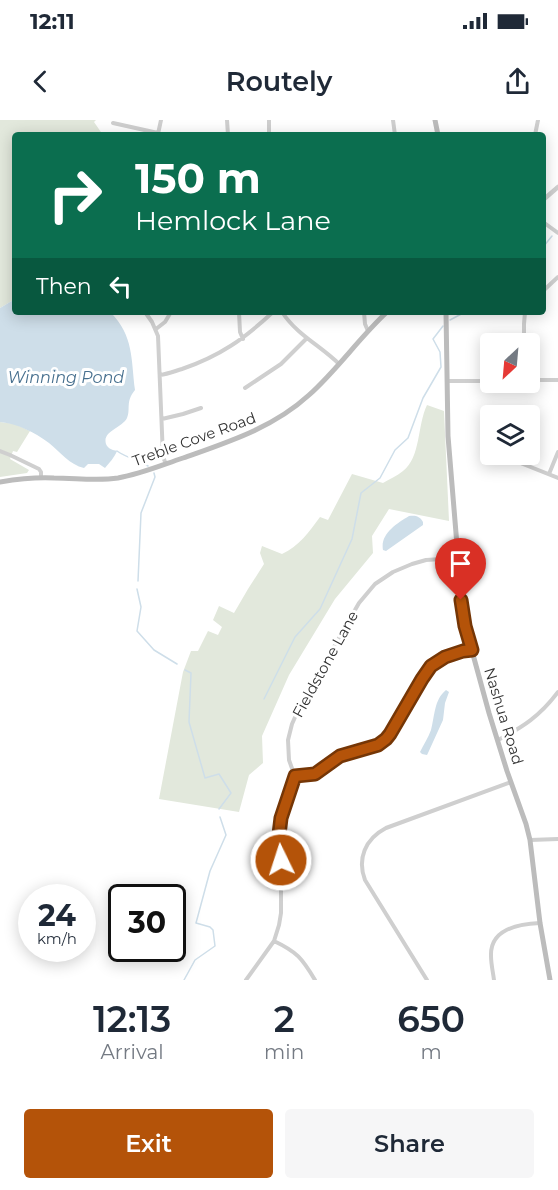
<!DOCTYPE html>
<style>
body{margin:0;font-family:Montserrat,sans-serif;background:#f6f6f7;color:#1f2937;height:100vh;display:flex;flex-direction:column;font-size:22px;white-space:nowrap}
*{box-sizing:border-box;margin:0}
p{font-size:20px;color:#747a83}
.icon{flex:none;width:33px;height:33px;fill:none;stroke:currentColor;stroke-width:2;stroke-linecap:round;stroke-linejoin:round}
.map{position:relative;height:860px;overflow:hidden}
.details{display:flex;flex-direction:column;background:#fff;flex:1}
.details>*{flex:none}
.top-card{position:absolute;left:12px;top:12px;width:534px;height:183px;border-radius:6px;box-shadow:0 3px 15px #0003;background:#0b6e4f;color:#fff;overflow:hidden}
.needle{width:39px;rotate:206deg}
.buttons{position:absolute;left:480px;top:213px;display:grid;gap:12px}
.buttons a{display:grid;place-items:center;width:60px;height:60px;border-radius:6px;background:#fff;box-shadow:0 3px 15px #0003;font-size:30px}
.speed{position:absolute;left:18px;top:764px;display:flex;gap:12px;font-size:30px;font-weight:700;text-align:center}
.speed>*{display:grid;place-content:center;width:78px;height:78px;border-radius:50%;background:#fff;box-shadow:0 3px 15px #0003;line-height:1}
.speed small{font-size:15px;font-weight:400}
.speed .limit{border:3px solid #111;border-radius:9px;background:#fff;color:#111}
.pin{position:absolute;display:grid;place-items:center;width:51px;height:51px;color:#fff;margin:-62px -26px;border-radius:50% 50% 50% 0;rotate:-45deg;box-shadow:0 0 6px #0007}
.pin .icon{rotate:45deg}
.me{position:absolute;width:66px;margin:-33px;rotate:356deg;stroke-linejoin:round;filter:drop-shadow(0 0 4px #0008)}
.turn{display:flex;align-items:center;gap:21px;height:126px;padding:0 24px;font-size:27px}
.turn .icon{width:78px;height:78px;stroke-width:2.5}
.turn b{display:block;font-size:42px;line-height:51px}
.then{display:flex;align-items:center;height:57px;padding:0 24px;background:#0003;gap:12px;font-size:22px}
.eta{display:flex;justify-content:space-evenly;align-items:center;height:102px;text-align:center}
.eta b{font-size:36px;font-weight:600;line-height:42px}
.primary-button{display:flex;gap:12px;margin-top:auto;padding:12px 24px}
.primary-button a{flex:1;height:69px;border-radius:6px;background:#b45309;color:#fff;font-size:24px;font-weight:600;line-height:69px;text-align:center}
.primary-button a+a{background:#f6f6f7;color:#1f2937}
.status{display:flex;justify-content:space-between;align-items:center;height:42px;padding:0 30px;background:#fff;direction:ltr}
.status svg{height:16px;fill:currentColor}
header{display:flex;justify-content:space-between;align-items:center;height:78px;padding:0 24px;background:#fff;font-size:27px;font-weight:600}
.map>svg:first-child{display:block}
.green{fill:#e2e8dc}
.water{fill:#cedee9}
.lines{fill:none;stroke-linecap:round;stroke-linejoin:round}
.stream{stroke:#cedee9;stroke-width:1.5}
.minor{stroke:#cfcfcf;stroke-width:4}
.tertiary{stroke:#cfcfcf;stroke-width:4.5}
.secondary{stroke:#bcbcbc;stroke-width:5}
.route-casing{stroke:#753606;stroke-width:15}
.route{stroke:#b45309;stroke-width:10}
.labels{text-anchor:middle;dominant-baseline:central;stroke-width:6;stroke-linejoin:round;paint-order:stroke}
.street-label{font-size:15px;fill:#323232;stroke:#fff}
.water-label{font-size:16px;font-style:italic;fill:#466f8e;stroke:#fff}
</style>
<div class="status"><b>12:11</b><svg viewBox="0 0 49 12"><path d="M0 12V9h3v3zM5 12V6h3v6zM10 12V3h3v9zM15 12V0h3v12zM26 1h20v11H26zM47 4h2v5h-2z"/></svg></div>
<header><svg class="icon" aria-label="back" viewBox="0 0 24 24"><path d="M15 5l-7 7 7 7"/></svg>Routely<svg class="icon" aria-label="share" viewBox="0 0 24 24"><path d="M12 15V3M7 8l5-5 5 5M5 13v7h14v-7"/></svg></header>
<div class="map">
<svg width="558" height="860" viewBox="0 0 558 860">
<rect width="100%" height="100%" fill="#fff"/>
<!-- green -->
<path class="green" d="M0,0H96L94,2L103,15H15V179L0,188Z
M427,285L444,291L449,401L389,389L372,416L373,433L335,479L289,555L262,616L263,643L249,655L239,692L159,679L183,552L191,531H198L208,511L218,515L222,507L213,500L219,486L234,493L248,469L264,444L260,433L262,426L282,434C299,426 309,412 320,397L328,400L352,354L383,363C389,359 397,356 403,351C421,337 417,306 427,285Z
M0,302L15,304L30,311L17,332L13,331L10,339L29,350L27,353L0,357Z"/>
<!-- water -->
<path class="water" d="M15,179V192H110C134,215 131,240 135,270C125,282 131,289 127,298C122,308 102,311 106,324C108,329 113,330 117,331C114,338 110,342 105,348L99,344H88L84,348C70,345 60,332 49,323C34,312 18,304 0,302V188Z
M409,396C415,395 420,396 423,402V405L386,431L383,430C380,414 396,404 409,396Z
M446,570L449,572L445,583L443,600L428,633L427,635L422,634L420,632C424,624 428,618 431,610C435,595 434,580 446,570Z"/>
<g class="lines">
<!-- stream -->
<path class="stream" d="M543,127L552,116
M450,200L465,192
M117,331C127,338 138,340 148,346
M138,461L141,393L155,357L154,353
M137,469L141,487L137,511L154,530L177,544
M185,550L191,553L189,602L205,658L219,654L231,673L219,689
M264,579L295,517L320,489L352,419L361,373L380,358L395,330L408,318L423,278L441,247L440,232L433,219L443,206
M184,860L195,840L215,826L213,810L210,807L196,803L210,751L226,715L220,697"/>
<!-- minor -->
<path class="minor" d="M227,0L228,15
M269,0V15
M393,0L395,15
M113,3L158,13
M158,14L161,0
M535,15L538,0
M543,102L558,113
M543,171L558,157
M145,192L152,202L158,216L163,337L166,344
M239,192L240,212L243,219
M282,192C297,215 321,226 339,244
M364,192L365,204L368,211
M156,209L165,202L171,192
M524,224V204L525,192
M160,255C168,254 175,251 182,249C220,236 244,219 273,192
M530,260H558
M447,261H490
M245,268L281,244L307,218
M162,299L183,294L201,288
M0,331L10,335L39,349L41,352V358
M518,342L558,358
M549,354L558,332
M498,620C523,607 540,596 558,572
M295,656C320,657 320,646 339,636C354,628 375,631 387,618C392,613 395,605 399,599C419,564 426,535 472,530
M530,720L558,719
M274,821C297,832 302,838 315,860
M246,860L274,821L279,805L281,793V740L277,723L284,687L295,659L294,654L289,640L288,620L292,604L300,586L359,483L375,464L393,452L412,444L426,440L457,438
M427,860L365,760C357,739 365,719 386,708L511,662
M494,860C493,852 491,844 491,836C490,809 518,804 540,803"/>
<!-- tertiary -->
<path class="tertiary" d="M543,80L558,67"/>
<!-- secondary -->
<path class="secondary" d="M435,0L438,15
M446,192L448,316L463,498L489,593L507,651L526,704L530,720L540,803L550,860
M0,362C18,359 36,357 54,358C76,358 97,361 118,358C141,354 162,345 183,338C228,322 273,308 309,275C337,250 359,218 387,192"/>
</g>
<g class="lines">
<!-- route casing -->
<g class="route-casing">
<path id="route" d="M281,740L278,723L281,698L295,656L315,654L340,636L378,625L386,619L390,614L422,559L431,546L445,537L463,531L472,530L465,506L461,480"/>
</g>
<!-- route -->
<use href="#route" class="route"/>
</g>
<g class="labels">
<!-- street labels -->
<g class="street-label">
<text transform="translate(194 319) rotate(-20)">Treble Cove Road</text>
<text transform="translate(325 544) rotate(-61)">Fieldstone Lane</text>
<text transform="translate(504 596) rotate(73)">Nashua Road</text>
</g>
<!-- water labels -->
<g class="water-label">
<text x="66" y="257">Winning Pond</text>
</g>
</g>
</svg>
<div class="buttons">
<a><svg class="needle" viewBox="-14 -14 28 28"><path d="M0-13l5 13h-10z" fill="#e53935"/><path d="M0 13l5-13h-10z" fill="#747a83"/></svg></a>
<a><svg class="icon" aria-label="layers" viewBox="0 0 24 24"><path d="M12 4l9 5-9 5-9-5zM3 14l9 5 9-5"/></svg></a>
</div>
<div class="speed"><div>24<small>km/h</small></div><div class="limit">30</div></div>
<div class="pin" style="left:461px;top:480px;background:#d93025"><svg class="icon" aria-label="arrive" viewBox="0 0 24 24"><path d="M6 21V4h12l-3 4 3 4H6"/></svg></div>
<svg class="me" style="left:281px;top:740px" viewBox="-20 -20 40 40"><circle r="17" fill="#b45309" stroke="#fff" stroke-width="3"/><path d="M0-11L8 9 0 5-8 9z" fill="#fff"/></svg>
<div class="top-card">
<div class="turn"><svg class="icon" aria-label="right" viewBox="0 0 24 24"><path d="M7 20v-9h11M14 6l5 5-5 5"/></svg><div><b>150 m</b>Hemlock Lane</div></div>
<div class="then">Then<svg class="icon" aria-label="left" viewBox="0 0 24 24"><path d="M17 20v-9H6M10 6l-5 5 5 5"/></svg></div>
</div>
</div>
<section class="details">
<div class="eta">
<div><b>12:13</b><p>Arrival</p></div>
<div><b>2</b><p>min</p></div>
<div><b>650</b><p>m</p></div>
</div>
<div class="primary-button"><a>Exit</a><a>Share</a></div>
</section>
